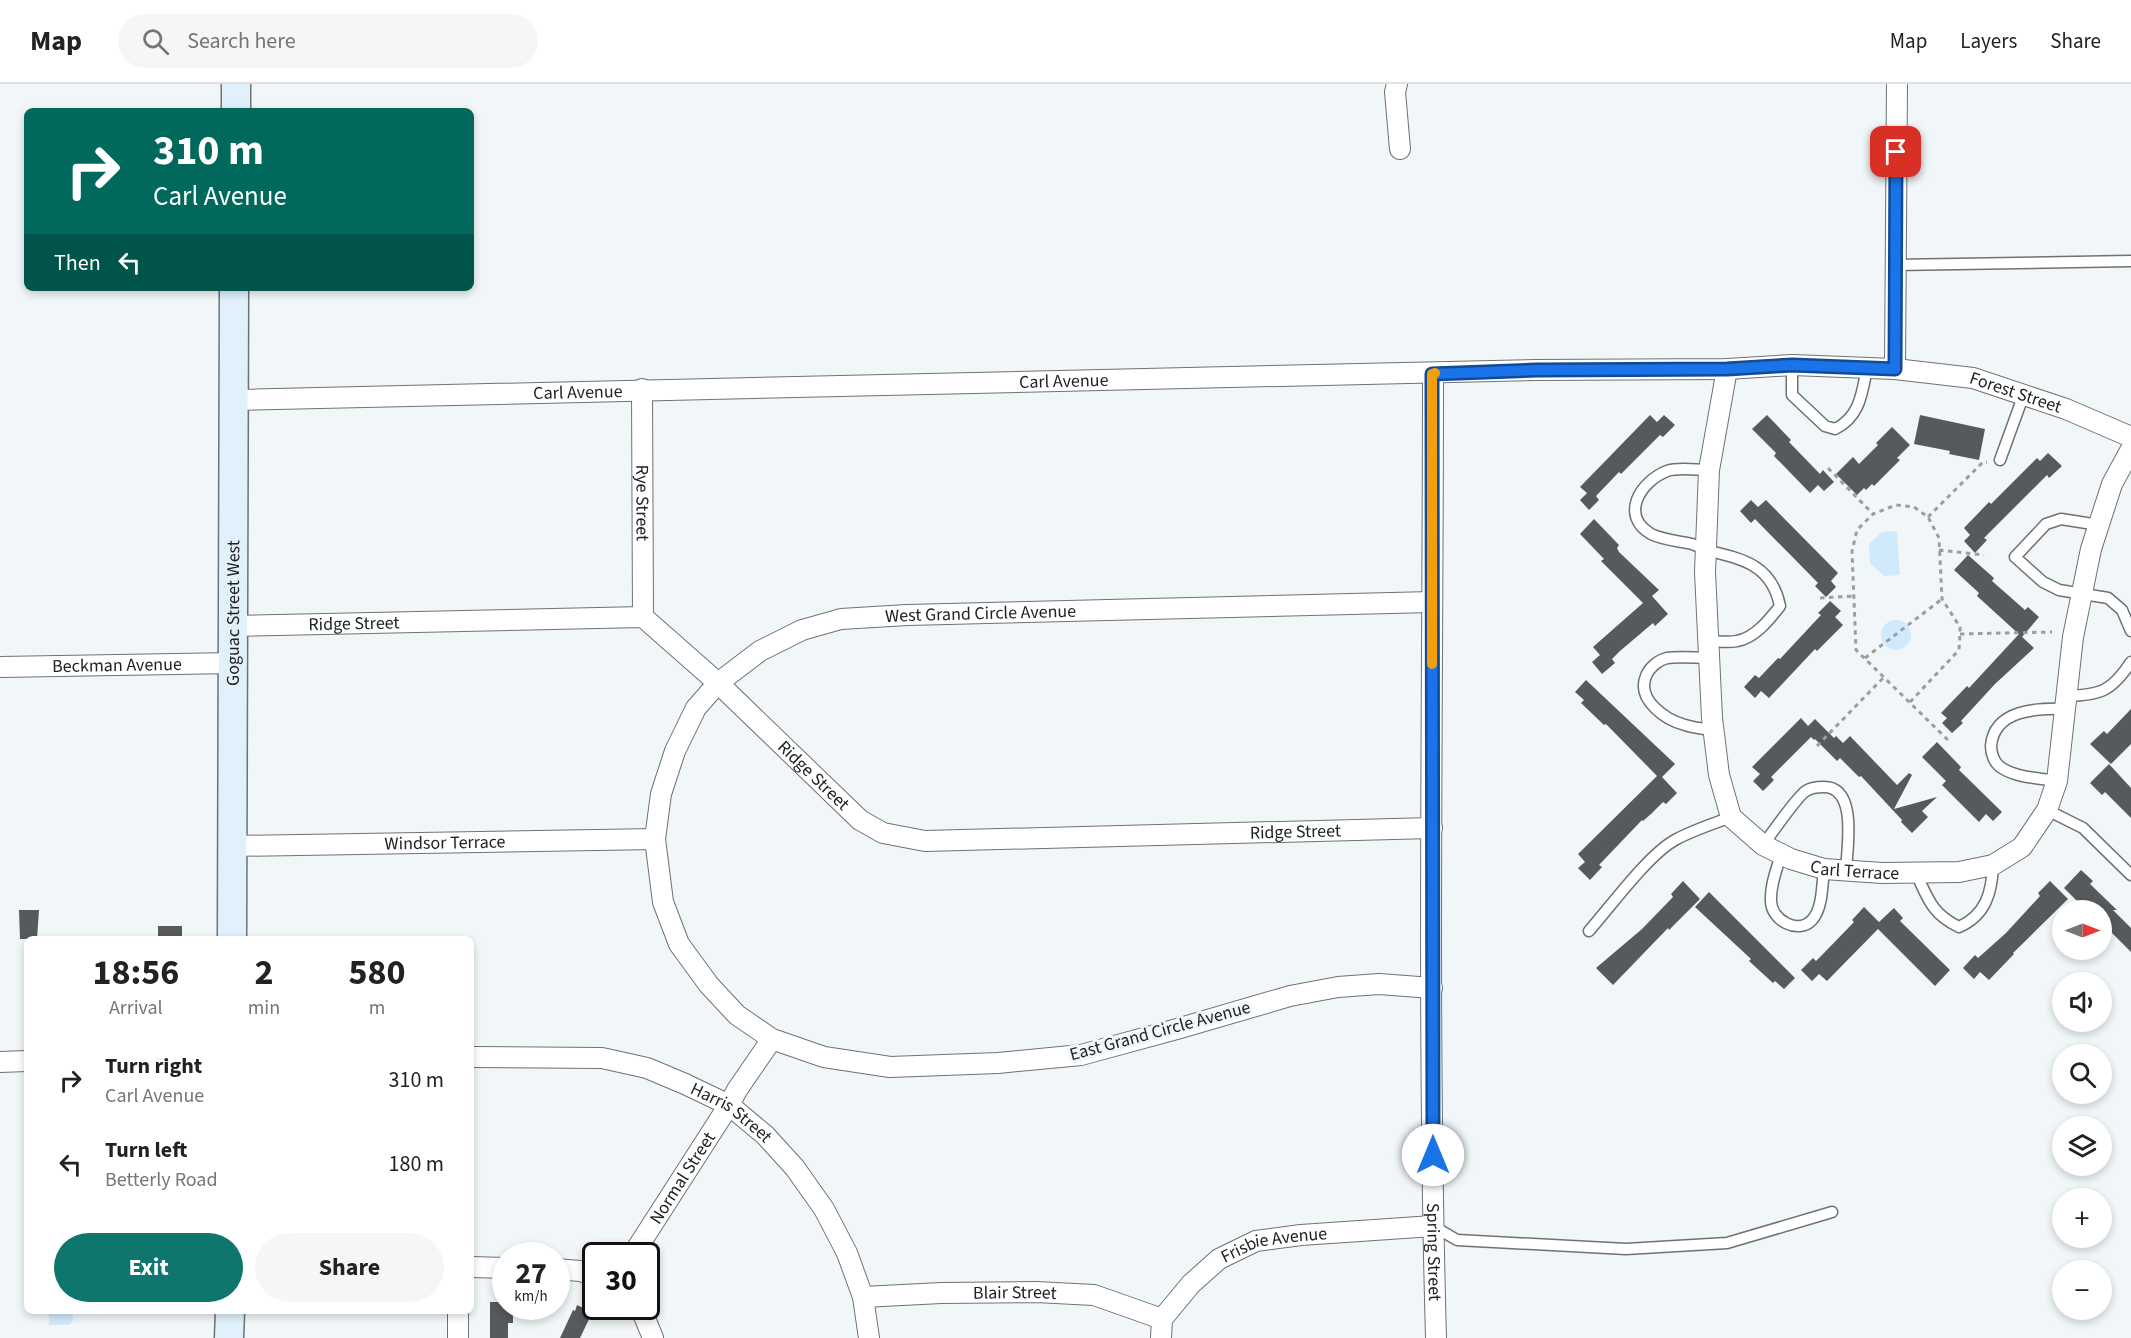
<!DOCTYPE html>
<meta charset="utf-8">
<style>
body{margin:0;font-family:"Source Sans 3",sans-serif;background:#f6f6f6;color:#222;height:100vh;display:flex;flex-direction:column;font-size:22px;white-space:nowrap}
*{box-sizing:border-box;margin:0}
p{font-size:20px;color:#767676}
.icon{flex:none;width:33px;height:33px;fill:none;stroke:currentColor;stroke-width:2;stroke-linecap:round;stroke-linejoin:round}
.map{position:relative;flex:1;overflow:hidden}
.panel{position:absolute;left:24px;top:852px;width:450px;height:378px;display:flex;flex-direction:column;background:#fff;border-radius:9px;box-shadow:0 3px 9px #0003}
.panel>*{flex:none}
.banner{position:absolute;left:24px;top:24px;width:450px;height:183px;border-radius:9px;box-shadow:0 3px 9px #0003;background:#00695c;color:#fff;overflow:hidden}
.needle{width:39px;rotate:90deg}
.fabs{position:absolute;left:2052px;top:816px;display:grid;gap:12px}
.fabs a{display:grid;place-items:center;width:60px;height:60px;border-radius:50%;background:#fff;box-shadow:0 3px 9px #0003;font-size:30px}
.speed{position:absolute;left:492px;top:1158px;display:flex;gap:12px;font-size:30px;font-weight:700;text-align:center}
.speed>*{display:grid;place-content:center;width:78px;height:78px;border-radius:50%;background:#fff;box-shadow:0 3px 9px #0003;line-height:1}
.speed small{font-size:15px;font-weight:400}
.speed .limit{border:3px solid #111;border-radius:9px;background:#fff;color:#111}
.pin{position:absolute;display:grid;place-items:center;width:51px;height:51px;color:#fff;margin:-26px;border-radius:12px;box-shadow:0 3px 9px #0006}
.me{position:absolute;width:66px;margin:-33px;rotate:0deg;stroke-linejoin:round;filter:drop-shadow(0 0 4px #0008)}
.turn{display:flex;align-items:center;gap:21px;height:126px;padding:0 30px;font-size:27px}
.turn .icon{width:78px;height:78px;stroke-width:2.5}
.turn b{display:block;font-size:42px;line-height:51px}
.then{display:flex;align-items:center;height:57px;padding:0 30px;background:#0003;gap:12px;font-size:22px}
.eta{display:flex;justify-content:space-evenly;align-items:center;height:102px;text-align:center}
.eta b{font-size:36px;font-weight:700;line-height:42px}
.button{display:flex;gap:12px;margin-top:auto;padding:12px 30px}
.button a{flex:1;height:69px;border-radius:36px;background:#0f766e;color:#fff;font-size:24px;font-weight:700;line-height:69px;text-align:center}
.button a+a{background:#f6f6f6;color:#222}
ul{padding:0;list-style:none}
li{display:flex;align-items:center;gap:18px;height:84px;padding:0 30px}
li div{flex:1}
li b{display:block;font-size:22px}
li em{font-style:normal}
header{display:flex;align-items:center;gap:36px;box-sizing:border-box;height:84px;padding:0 30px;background:#fff;border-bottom:2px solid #e0e0e0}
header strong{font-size:28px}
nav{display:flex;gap:33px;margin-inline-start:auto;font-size:21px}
.search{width:420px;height:54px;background:#f6f6f6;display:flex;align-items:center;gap:15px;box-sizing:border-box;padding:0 21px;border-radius:33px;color:#767676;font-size:22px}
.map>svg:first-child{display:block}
.green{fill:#d1eafb}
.building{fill:#565a5d}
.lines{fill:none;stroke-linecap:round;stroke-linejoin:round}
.lane-casing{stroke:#6e7275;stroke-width:13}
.street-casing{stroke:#6e7275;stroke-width:22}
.secondary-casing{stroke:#6e7275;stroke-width:31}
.path{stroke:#9a9ea0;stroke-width:3;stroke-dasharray:4.5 4.5;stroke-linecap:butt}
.lane{stroke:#fff;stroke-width:10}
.street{stroke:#fff;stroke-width:20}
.secondary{stroke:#e0f1fc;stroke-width:28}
.route-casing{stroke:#114b97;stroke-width:15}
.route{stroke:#1a73e8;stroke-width:10}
.slow{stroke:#f59e0b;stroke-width:10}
.labels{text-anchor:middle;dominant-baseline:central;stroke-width:6;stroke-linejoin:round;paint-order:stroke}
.street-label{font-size:18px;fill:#202223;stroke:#f1f6f9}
</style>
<header>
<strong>Map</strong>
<div class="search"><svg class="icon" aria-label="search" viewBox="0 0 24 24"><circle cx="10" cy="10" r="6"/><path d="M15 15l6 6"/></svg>Search here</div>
<nav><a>Map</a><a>Layers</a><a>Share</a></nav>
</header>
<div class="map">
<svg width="2131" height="1254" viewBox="0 0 2131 1254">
<rect width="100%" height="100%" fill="#f1f6f9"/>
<!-- green -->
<path class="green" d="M1897,447L1900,491L1884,492L1870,479L1869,460L1882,448Z
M1881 551a15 15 0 1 1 30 0a15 15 0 1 1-30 0Z
M49,1227H72L73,1237L68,1241H49Z"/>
<!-- building -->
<path class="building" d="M1650,331L1657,338L1664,331L1675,341L1663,353L1660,351L1621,390L1619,388L1596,412L1599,416L1589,426L1580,416L1587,409L1580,403Z
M1767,331L1791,356L1789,358L1820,390L1823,386L1834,398L1824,407L1818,401L1810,409L1774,372L1776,369L1752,345Z
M1920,331L1985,345L1979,376L1949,370L1950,367L1914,360Z
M1892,343L1910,361L1897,374L1900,376L1874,402L1872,400L1866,406L1864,404L1857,411L1836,390L1853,373L1859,380L1878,361L1876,359Z
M2048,369L2062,382L2049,394L2047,391L1984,454L1987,456L1975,469L1964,457L1970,451L1964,444L1989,418L1991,420L2037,374L2040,377Z
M1751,416L1758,423L1766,416L1838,489L1831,497L1836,503L1826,513L1815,502L1818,499L1755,435L1751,439L1740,427Z
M1594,435L1619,461L1617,464L1619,468L1659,506L1652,512L1668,530L1655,542L1653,539L1620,567L1612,575L1615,579L1602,590L1592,578L1600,571L1593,563L1643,519L1601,477L1604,475L1580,450Z
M1968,471L1994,494L1992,497L2025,526L2028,523L2039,533L2022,553L1977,512L1979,509L1954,486Z
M1830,517L1841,527L1835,533L1843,541L1817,567L1815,565L1769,614L1761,607L1755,614L1744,603L1755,591L1759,594L1778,574L1780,575L1821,531L1818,529Z
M2019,550L2034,564L1995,600L1961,637L1963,639L1952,649L1942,639L1947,634L1941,629L1967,602L1969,604Z
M1586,596L1675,680L1662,693L1677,709L1666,720L1663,718L1651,730L1643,737L1642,736L1599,781L1602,783L1590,796L1578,784L1585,778L1578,770L1657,692L1606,640L1604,641L1581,619L1584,616L1575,608Z
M2131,625V660L2111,680L2090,660L2104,647L2107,650Z
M1801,634L1808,642L1815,635L1834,654L1836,652L1843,659L1850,652L1897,701L1909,689L1912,691L1894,725L1937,713L1922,727L1928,733L1912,749L1901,738L1902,736L1861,692L1859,693L1840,674L1837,677L1815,655L1814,656L1811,653L1771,693L1774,696L1763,707L1753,697L1760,690L1752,683Z
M1937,658L1961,683L1959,686L2002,728L1993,737L1986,730L1979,738L1942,701L1946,697L1922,673Z
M2109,680L2131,704V734L2105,708L2102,711L2090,699Z
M2081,786L2093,797L2090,800L2117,826H2113L2131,844V868L2102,839V826H2086L2064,804Z
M1683,797L1700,815L1669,846L1668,844L1613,901L1596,884L1642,845L1673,813L1671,810Z
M2050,797L2068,815L2013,869L2014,870L1989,896L1980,888L1974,895L1963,884L1975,871L1978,874L2006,849L2040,812L2038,809Z
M1709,808L1795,894L1784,905L1775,897L1773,899L1749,877L1751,875L1695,823Z
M1864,823L1879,838L1894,824L1903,834L1900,837L1950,886L1935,902L1878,845L1827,897L1819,890L1812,897L1801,886L1813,874L1816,877L1824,869L1854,838L1852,836Z
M19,826H39L37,855H20Z
M158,842H182V855H158Z
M490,1218H506L508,1225H513V1239H508V1254H490Z
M577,1221L590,1227L588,1233H590L580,1254H560L573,1226L575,1227Z"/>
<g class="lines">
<!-- lane casing -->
<g class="lane-casing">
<path id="lane" d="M1895,181L2131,177
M1792,281V311L1825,342L1835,345C1860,333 1862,309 1867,284
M2000,376L2024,310
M2099,441L2061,435L2046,440L2015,473L2043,498L2059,506L2108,514L2122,526L2131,547
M1708,557C1717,557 1728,559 1737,557C1755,554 1770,535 1780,522C1772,482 1744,475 1709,467C1703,465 1698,462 1692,460C1679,457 1663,456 1651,450C1619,431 1641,397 1667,387C1678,383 1696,386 1709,386
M1709,574C1696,574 1679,572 1667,574C1658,576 1649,584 1646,592C1636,616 1666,636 1685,641C1694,644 1704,645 1713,646
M2067,612C2101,611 2112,607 2131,578
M2057,697C2040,694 2014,694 1999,682C1994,678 1991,669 1991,662C1994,625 2038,624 2066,625
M2047,726L2083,744L2131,791
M1763,761C1770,752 1798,711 1806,707C1810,704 1819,703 1824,703C1858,703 1847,764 1846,787
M1781,770C1777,785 1770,801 1771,817C1771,836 1798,851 1812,836C1823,824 1822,800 1824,785
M1916,789C1928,815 1932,830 1959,843C1986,831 1992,808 1993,781
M1589,847C1611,822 1648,771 1675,756C1693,746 1713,740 1731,733
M1433,1142L1457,1156L1626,1165L1727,1159L1832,1128"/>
</g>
<!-- street casing -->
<g class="street-casing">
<g id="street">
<path d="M1397,0L1395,8L1400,65"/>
<path id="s1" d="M1727,285L1709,386L1705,488L1712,634L1719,691L1731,733L1763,761L1791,775L1824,785L1882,789L1959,788L1993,781L2022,763L2047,726L2057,697L2073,553L2091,465L2112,400L2131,365"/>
<path d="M1895,285L1897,0"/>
<path id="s2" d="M1433,289C1433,611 1427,933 1436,1254"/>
<path id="s3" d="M642,305L643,533"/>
<path id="s4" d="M233,316L1536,286L1727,285L1792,281L1895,285L1973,294L2066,325L2131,353"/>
<path id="s5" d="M234,542L643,533L718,599L860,736L883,749L925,757L1432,744"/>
<path id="s6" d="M0,583L234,579"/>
<path id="s7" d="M233,762L655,755"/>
<path id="s8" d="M1432,904L1379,900L1338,903L1290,912L1177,945L1081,971L998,979L890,983L824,973L772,955L737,931L709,901L679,860L663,818L655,755L661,710L675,667L696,624L718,599L760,567L802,546L841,535L907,531L1432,518"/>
<path id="s9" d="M471,973L602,974L647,984L685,1000L729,1021L765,1051L795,1084L824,1125L847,1169L863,1213L869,1254"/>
<path d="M0,978L27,977"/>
<path id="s10" d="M632,1172L729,1021L737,1006L772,955"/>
<path d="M471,1183L506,1184"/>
<path d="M556,1185L580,1187L596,1192"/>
<path id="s11" d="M863,1213L941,1209L1036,1208L1094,1211L1162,1235"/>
<path d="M636,1222L644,1232L653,1254"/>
<path d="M458,1227V1254"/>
<path id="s12" d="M1161,1254L1162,1235L1191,1200L1219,1175L1256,1157L1301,1151L1433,1142"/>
</g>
</g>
<!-- secondary casing -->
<g class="secondary-casing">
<g id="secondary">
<path d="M236,27V0"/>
<path id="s13" d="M232,855L234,204"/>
<path d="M229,1254L230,1227"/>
</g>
</g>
<!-- path -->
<path class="path" d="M1828,384L1873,430
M1928,433L1983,378H1987
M1939,466L1984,471
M1820,514L1854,512
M1960,550L2052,548
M1865,574L1942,515
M1910,618L1959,566L1960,550V543L1942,515L1939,454L1928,433L1914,423L1896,421L1873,430L1857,446L1852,467L1856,566L1950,658
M1817,662L1884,593"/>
<!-- lane -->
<use href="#lane" class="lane"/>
<!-- street -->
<use href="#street" class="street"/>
<!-- secondary -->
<use href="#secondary" class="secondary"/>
</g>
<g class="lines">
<!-- route casing -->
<g class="route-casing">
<path id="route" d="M1433,1071L1432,290L1536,286L1727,285L1792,281L1895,285L1896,68"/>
</g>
<!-- route -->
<use href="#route" class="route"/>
<!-- slow -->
<path class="slow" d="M1432,580V290L1435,289"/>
</g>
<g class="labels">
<!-- street labels -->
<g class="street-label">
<text stroke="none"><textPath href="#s4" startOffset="831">Carl Avenue</textPath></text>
<text stroke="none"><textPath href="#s4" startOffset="345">Carl Avenue</textPath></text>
<text stroke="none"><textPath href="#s4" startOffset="1786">Forest Street</textPath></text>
<text stroke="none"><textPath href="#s3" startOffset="114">Rye Street</textPath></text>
<text stroke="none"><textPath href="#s13" startOffset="326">Goguac Street West</textPath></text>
<text stroke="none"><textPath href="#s8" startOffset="1368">West Grand Circle Avenue</textPath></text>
<text stroke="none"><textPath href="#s5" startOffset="120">Ridge Street</textPath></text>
<text stroke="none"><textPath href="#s6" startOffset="117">Beckman Avenue</textPath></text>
<text stroke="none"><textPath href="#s5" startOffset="642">Ridge Street</textPath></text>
<text stroke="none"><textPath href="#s5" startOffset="1146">Ridge Street</textPath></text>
<text stroke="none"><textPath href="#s7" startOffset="212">Windsor Terrace</textPath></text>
<text stroke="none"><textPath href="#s1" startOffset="591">Carl Terrace</textPath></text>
<text transform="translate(1160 947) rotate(-15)">East Grand Circle Avenue</text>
<text stroke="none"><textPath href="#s9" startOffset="273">Harris Street</textPath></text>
<text stroke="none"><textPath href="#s10" startOffset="93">Normal Street</textPath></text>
<text stroke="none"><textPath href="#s12" startOffset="160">Frisbie Avenue</textPath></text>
<text stroke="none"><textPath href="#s2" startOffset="879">Spring Street</textPath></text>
<text stroke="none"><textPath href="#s11" startOffset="152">Blair Street</textPath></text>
</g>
</g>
</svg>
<div class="fabs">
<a><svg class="needle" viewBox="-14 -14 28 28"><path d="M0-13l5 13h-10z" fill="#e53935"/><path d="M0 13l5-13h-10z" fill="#767676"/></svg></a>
<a><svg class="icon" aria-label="sound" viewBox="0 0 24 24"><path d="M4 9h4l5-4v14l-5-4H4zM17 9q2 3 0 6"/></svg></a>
<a><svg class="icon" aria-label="search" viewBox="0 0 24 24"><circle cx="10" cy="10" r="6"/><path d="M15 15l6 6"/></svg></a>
<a><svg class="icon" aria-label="layers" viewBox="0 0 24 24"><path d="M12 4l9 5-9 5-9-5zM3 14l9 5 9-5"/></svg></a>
<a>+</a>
<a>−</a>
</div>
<div class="speed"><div>27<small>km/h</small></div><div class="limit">30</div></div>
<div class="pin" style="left:1896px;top:68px;background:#d93025"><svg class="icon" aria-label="arrive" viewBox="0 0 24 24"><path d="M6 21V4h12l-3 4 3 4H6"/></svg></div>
<svg class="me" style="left:1433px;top:1071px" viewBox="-20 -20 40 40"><circle r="19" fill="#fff"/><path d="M0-13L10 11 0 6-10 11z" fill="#1a73e8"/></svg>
<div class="banner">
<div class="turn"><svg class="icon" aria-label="right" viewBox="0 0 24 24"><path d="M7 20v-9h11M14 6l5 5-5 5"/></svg><div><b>310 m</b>Carl Avenue</div></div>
<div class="then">Then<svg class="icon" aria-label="left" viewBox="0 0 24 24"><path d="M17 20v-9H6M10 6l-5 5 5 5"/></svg></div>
</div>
<section class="panel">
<div class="eta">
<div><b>18:56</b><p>Arrival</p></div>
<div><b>2</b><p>min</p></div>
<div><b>580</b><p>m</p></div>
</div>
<ul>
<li><svg class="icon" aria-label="right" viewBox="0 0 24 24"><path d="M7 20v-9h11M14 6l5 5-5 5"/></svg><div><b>Turn right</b><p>Carl Avenue</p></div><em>310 m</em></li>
<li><svg class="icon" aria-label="left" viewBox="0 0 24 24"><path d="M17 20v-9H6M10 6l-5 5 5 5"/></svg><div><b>Turn left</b><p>Betterly Road</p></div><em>180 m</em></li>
</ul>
<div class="button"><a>Exit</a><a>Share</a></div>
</section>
</div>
